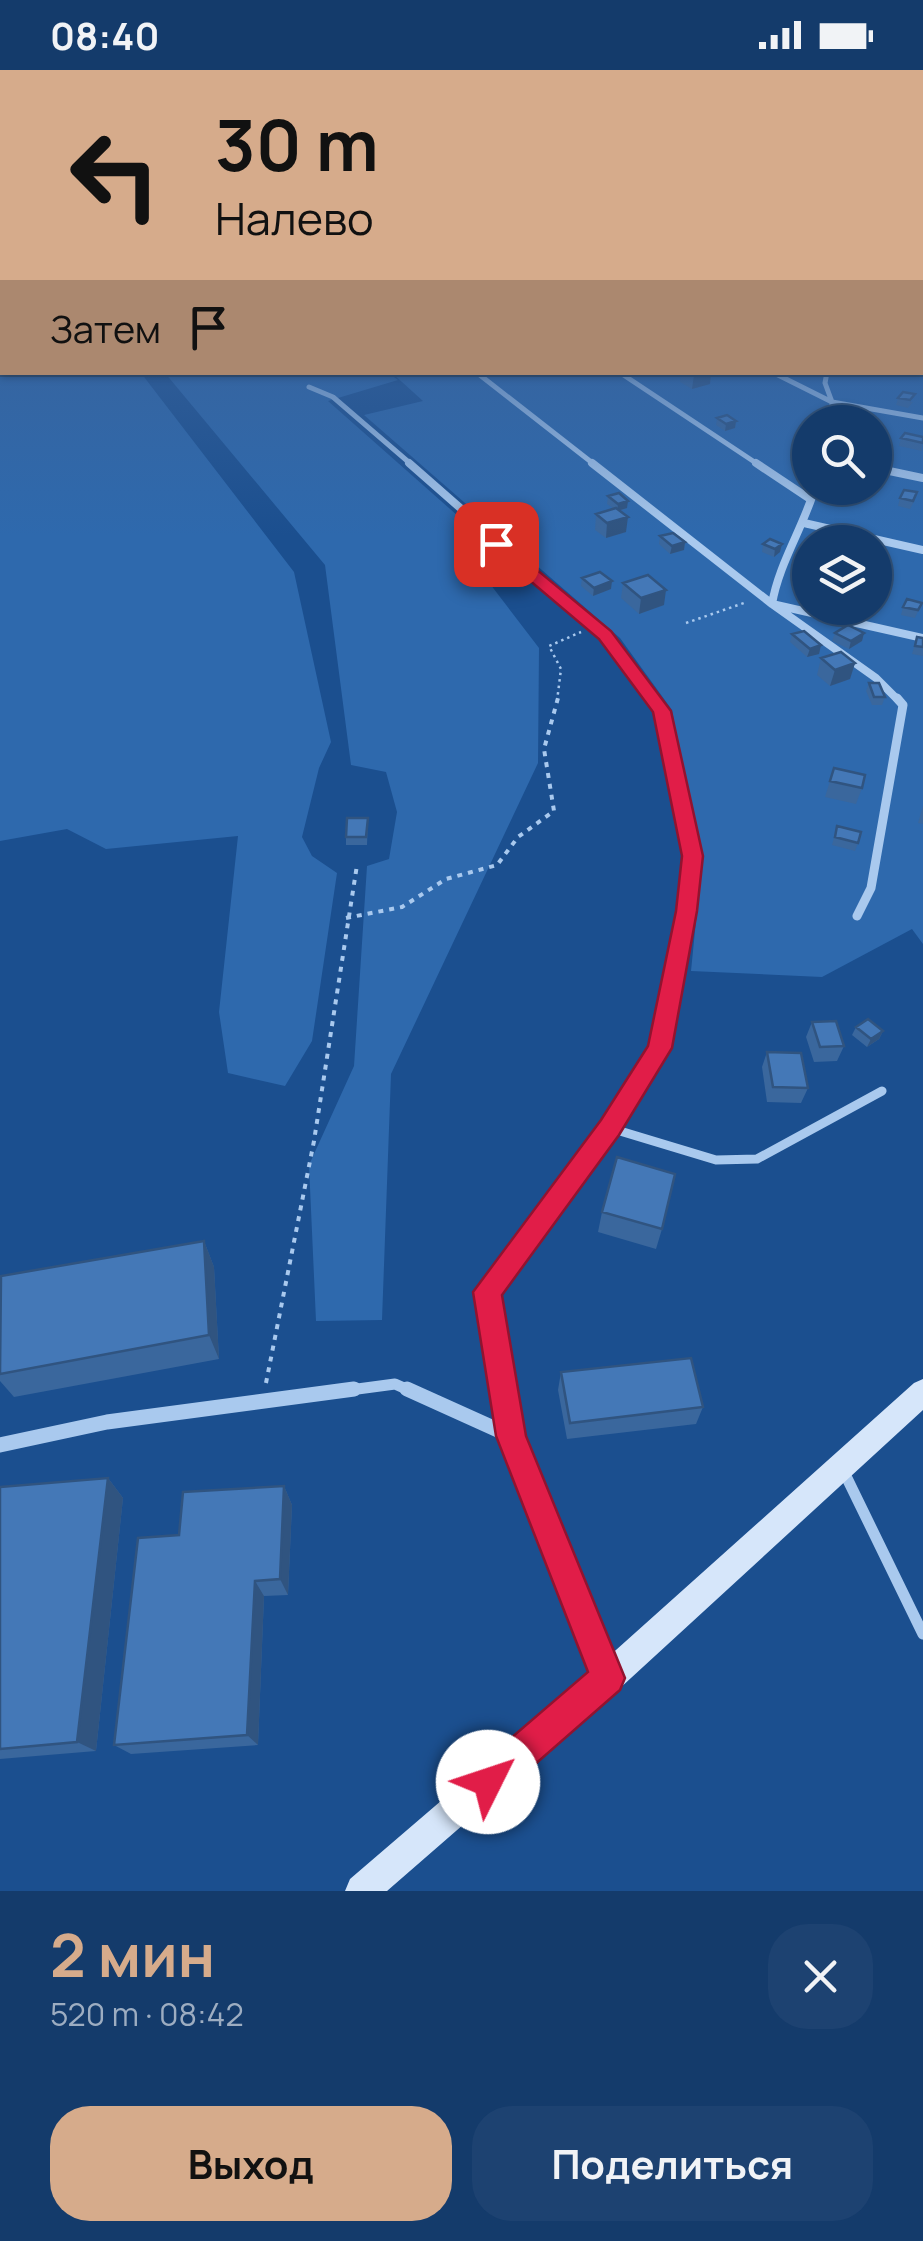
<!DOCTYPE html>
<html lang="ru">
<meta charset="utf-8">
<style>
body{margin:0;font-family:Manrope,sans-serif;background:#1d4271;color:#f1f3f6;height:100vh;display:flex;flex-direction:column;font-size:38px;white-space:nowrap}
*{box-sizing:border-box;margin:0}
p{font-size:32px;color:#9dadc1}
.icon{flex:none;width:55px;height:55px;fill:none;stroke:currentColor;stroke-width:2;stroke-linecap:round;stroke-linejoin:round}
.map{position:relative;height:1821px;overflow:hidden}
.panel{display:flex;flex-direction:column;background:#143b6b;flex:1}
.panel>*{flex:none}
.guide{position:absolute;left:0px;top:0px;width:925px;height:305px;box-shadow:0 2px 8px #0004,0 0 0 2px #33557e;background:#d6ab8b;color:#111;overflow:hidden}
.fabs{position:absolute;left:792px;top:335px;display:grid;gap:20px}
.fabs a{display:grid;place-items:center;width:100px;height:100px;border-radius:50%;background:#143b6b;box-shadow:0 2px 8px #0004,0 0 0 2px #33557e;font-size:50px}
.pin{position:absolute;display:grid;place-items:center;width:85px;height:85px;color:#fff;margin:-42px;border-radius:20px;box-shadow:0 5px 15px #0006}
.me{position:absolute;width:110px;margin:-55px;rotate:49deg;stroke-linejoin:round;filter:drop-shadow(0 0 8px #0008)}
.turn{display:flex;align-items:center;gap:35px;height:210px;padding:0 50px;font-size:45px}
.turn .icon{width:130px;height:130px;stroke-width:2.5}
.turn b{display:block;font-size:70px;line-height:85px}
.then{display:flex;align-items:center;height:95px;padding:0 50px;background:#0003;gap:20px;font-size:38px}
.round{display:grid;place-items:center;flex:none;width:105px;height:105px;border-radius:40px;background:#1d4271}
.head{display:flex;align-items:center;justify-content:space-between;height:170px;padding:0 50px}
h1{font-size:60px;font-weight:700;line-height:75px;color:#d6ab8b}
.cta{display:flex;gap:20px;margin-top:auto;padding:20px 50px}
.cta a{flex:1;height:115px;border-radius:40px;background:#d6ab8b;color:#111;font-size:40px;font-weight:700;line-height:115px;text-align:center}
.cta a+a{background:#1d4271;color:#f1f3f6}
.status{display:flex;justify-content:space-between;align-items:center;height:70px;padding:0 50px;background:#143b6b;direction:ltr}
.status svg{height:28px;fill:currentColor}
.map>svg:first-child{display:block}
.green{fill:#2e69ad;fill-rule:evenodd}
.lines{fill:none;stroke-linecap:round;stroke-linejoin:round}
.path-far1{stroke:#a9c9ee;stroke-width:2.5;stroke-dasharray:2.5 4;stroke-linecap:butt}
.path{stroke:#a9c9ee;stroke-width:4;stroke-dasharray:5 6;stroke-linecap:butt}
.lane-far1{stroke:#a9c9ee;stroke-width:9}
.lane{stroke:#a9c9ee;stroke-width:11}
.street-far4{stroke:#a9c9ee;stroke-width:5}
.street-far3{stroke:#a9c9ee;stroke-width:8}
.street-far2{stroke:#a9c9ee;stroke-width:9}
.street-far1{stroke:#a9c9ee;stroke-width:11}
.street{stroke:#a9c9ee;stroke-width:15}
.secondary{fill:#d6e6fa;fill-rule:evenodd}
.wall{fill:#3a679d}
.shaded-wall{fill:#305480}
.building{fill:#4478b7;stroke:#305480;stroke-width:2.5}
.route{fill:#e11d48;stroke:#92132f;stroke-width:2.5}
</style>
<div class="status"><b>08:40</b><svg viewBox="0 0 49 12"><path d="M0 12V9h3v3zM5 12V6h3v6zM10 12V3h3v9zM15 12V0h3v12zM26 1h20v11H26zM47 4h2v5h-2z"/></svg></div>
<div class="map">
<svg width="923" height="1821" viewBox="0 0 923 1821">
<rect width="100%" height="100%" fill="#1b4f8f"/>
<!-- green -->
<path class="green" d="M0,211L2,302L141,303L294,502L331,672L319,698L302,767L312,786L337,803L312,971L285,1016L228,1003L219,942L238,766L106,779L67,759L0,771Z
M923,211V874L912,859L822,907L691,901L701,801L672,640L620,568L364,345L423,331L392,303L922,302ZM810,352H875V418H810ZM810,472H875V538H810Z
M165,303H388L398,310L328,331L467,454L461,476L539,578L538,693L391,1004L382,1250L316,1251L309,1095L354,996L367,796L389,789L397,742L386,702L351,695L325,495Z"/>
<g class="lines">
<!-- path-far1 -->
<path class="path-far1" d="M686,553L744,533
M557,631L561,599L549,576L581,562"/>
<!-- path -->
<path class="path" d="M346,848L402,837L446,809L497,795L518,767L554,741L544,679L558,628
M266,1313L314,1071L357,795"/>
<!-- lane-far1 -->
<path class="lane-far1" d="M610,1058L716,1090L757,1089L882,1021"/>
<!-- lane -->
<path class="lane" d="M843,1400L923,1564"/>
<!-- street-far4 -->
<path class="street-far4" d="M476,302L595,395
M619,302L759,395
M772,302L832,332L831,352
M827,302L825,313L832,332L923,348
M309,317L333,327L412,395"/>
<!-- street-far3 -->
<path class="street-far3" d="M409,393L605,565L654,631
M592,393L772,534L923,568
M756,393L810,429
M875,398L923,408
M815,418C803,458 779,493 772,534L876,608L899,631
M804,453L923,480"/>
<!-- street-far2 -->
<path class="street-far2" d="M652,628L662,641L693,786L669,933
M857,846L871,818L903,635L897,628"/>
<!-- street-far1 -->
<path class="street-far1" d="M335,1322L395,1314L413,1322
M504,1322L487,1222L610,1058L660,978L669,930"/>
<!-- street -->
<path class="street" d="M407,1319L511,1366L607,1605
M503,1319L511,1366
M0,1375L107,1352L354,1319"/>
<!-- secondary -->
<path class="secondary" d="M923,1309V1340L619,1619L387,1821H345L350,1809L597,1597L914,1313Z"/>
</g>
<!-- wall -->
<path class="wall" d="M681,302H711L710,314L692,319L680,312Z
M898,328L913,332L908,338L896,335Z
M717,348L736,351L735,358L725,361L716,355Z
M923,367L922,381L899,376L901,368Z
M608,426L627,438L620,441L626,462L606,468L595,460L596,444L614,439L607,434Z
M900,428L915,430L910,439L898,436Z
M660,466L685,472L684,480L670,484L659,474Z
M763,474L780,482L774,487L762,482Z
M875,490L883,491L879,505L875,504Z
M810,494V522L795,518L799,502Z
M582,508L611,519L593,526L581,516Z
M623,513L664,535L639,544L621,528Z
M922,533L915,548L901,545L903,537Z
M835,563H864L862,571L849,579L832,571Z
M792,564L821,575L819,584L807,587L790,572Z
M917,567L923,568V586L912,584Z
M821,588L855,593L850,609L830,616L817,605Z
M869,613L885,627L882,635H872L866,621Z
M834,698L862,718L856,734L825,727Z
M923,736V754L918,753Z
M368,748L367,775H346V767Z
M837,756L858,773L855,781L832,775Z
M812,952L844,976L837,991L814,992L806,967Z
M856,957L883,961L879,969L867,977L852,965Z
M767,982L808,1018L801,1033L767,1032L762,997Z
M602,1142L662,1159L656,1179L598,1162Z
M204,1171L214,1197L219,1289L14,1327L0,1311V1226Z
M561,1302L703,1337L696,1354L567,1369L558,1320Z
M108,1408L123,1428L96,1681L0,1689V1417Z
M284,1416L292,1435L288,1525L264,1526L258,1675L131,1684L114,1675Z"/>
<!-- shaded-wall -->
<path class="shaded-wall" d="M702,302H711L710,314L692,319L694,305Z
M737,302H752L736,307Z
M736,351L735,358L725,361L726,354Z
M628,431L627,438L617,441L618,434Z
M628,447L626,462L606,468L607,453Z
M685,472L684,480L670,484L672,476Z
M782,474L780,482L774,487L775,479Z
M612,511L611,519L593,526L594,518Z
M666,520L664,535L639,544L641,528Z
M864,563L862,571L849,579L851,571Z
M821,575L819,584L807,587L810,579Z
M855,593L850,609L830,616L835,600Z
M883,961L879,969L867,977L871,969Z
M204,1171L214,1197L219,1289L209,1265Z
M108,1408L123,1428L96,1681L77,1672Z
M284,1416L292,1435L288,1525L280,1509Z
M255,1511L264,1526L258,1675L247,1665Z"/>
<!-- building -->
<path class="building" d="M903,322L915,324L910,330L898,328Z
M727,345L736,351L726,354L717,348Z
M905,363L923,367V373L901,368Z
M904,420L917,422L913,431L900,428Z
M619,423L628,431L618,434L608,426Z
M616,438L628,447L607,453L596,444Z
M673,463L685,472L672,476L660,466Z
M770,469L782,474L775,479L763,474Z
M875,490L883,491L881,497L875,496Z
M805,493L810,494V505L799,502Z
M600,502L612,511L594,518L582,508Z
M648,505L666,520L641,528L623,513Z
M907,529L922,533L918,540L903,537Z
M848,555L864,563L851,571L835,563Z
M804,561L821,575L810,579L792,564Z
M917,567L923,568V577L915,576Z
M841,582L855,593L835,600L821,588Z
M869,613H879L885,627H874Z
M834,698L865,705L862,718L830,711Z
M347,748H368L366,767H346Z
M837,756L861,762L858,773L835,767Z
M868,949L883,961L871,969L856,957Z
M836,951L844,976L820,977L812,952Z
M767,982L801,983L808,1018L773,1017Z
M617,1087L675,1104L662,1159L602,1142Z
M204,1171L209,1265L0,1304L1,1206Z
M691,1288L703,1337L570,1353L561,1302Z
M108,1408L77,1672L0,1679V1417Z
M284,1416L280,1509L255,1511L247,1665L114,1675L138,1468L179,1465L183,1422Z"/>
<!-- sky -->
<linearGradient id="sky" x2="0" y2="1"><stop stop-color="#0f2b4f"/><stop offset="0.45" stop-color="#39639b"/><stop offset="1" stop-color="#39639b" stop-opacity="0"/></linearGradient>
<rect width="923" height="466" fill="url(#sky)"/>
<!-- route -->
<path class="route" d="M490,470H501L611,561L671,641L703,786L697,841L672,978L619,1065L502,1225L526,1366L625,1608L620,1620L501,1724L488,1730L475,1724L470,1712L475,1699L588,1602L496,1366L473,1222L601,1050L648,976L676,841L682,786L653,642L599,569L490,477Z"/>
</svg>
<div class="fabs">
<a><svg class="icon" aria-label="search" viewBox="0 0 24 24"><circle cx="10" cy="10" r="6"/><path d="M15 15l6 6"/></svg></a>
<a><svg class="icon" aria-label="layers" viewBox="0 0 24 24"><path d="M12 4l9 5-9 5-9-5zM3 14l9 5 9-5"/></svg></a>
</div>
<div class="pin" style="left:496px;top:474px;background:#d93025"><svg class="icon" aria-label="arrive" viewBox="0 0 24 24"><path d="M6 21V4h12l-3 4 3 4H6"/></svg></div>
<svg class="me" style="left:488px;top:1712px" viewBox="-20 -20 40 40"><circle r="19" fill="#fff"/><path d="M0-13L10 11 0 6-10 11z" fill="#e11d48"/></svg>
<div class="guide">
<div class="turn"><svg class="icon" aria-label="left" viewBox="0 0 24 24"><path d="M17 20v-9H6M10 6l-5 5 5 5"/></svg><div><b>30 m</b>Налево</div></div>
<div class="then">Затем<svg class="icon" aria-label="arrive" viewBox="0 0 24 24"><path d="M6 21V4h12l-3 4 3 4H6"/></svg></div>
</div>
</div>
<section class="panel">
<div class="head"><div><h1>2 мин</h1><p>520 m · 08:42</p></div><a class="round"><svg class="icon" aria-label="close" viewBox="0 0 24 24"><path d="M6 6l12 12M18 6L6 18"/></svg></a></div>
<div class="cta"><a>Выход</a><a>Поделиться</a></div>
</section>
